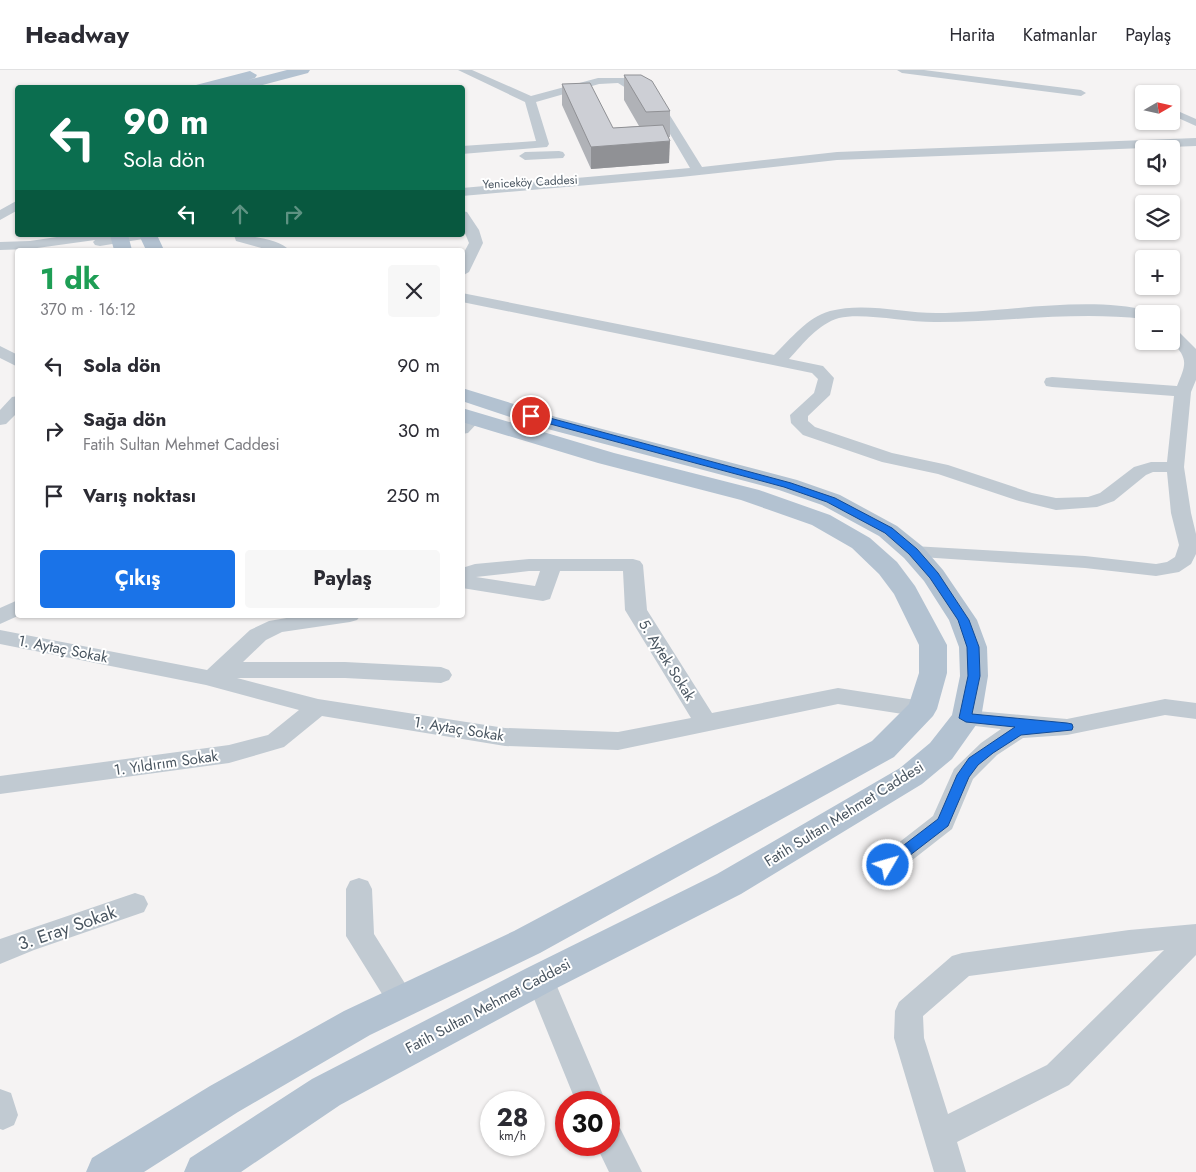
<!DOCTYPE html>
<html lang="tr">
<meta charset="utf-8">
<style>
body{margin:0;font-family:Jost,sans-serif;background:#f7f7f7;color:#2b2b33;height:100vh;display:flex;flex-direction:column;font-size:19px;white-space:nowrap}
*{box-sizing:border-box;margin:0}
p{font-size:16px;color:#7c7c81}
.icon{flex:none;width:28px;height:28px;fill:none;stroke:currentColor;stroke-width:2;stroke-linecap:round;stroke-linejoin:round}
.map{position:relative;flex:1;overflow:hidden}
.side{position:absolute;left:15px;top:178px;width:450px;height:370px;display:flex;flex-direction:column;background:#fff;border-radius:5px;box-shadow:0 1px 4px #0004}
.side>*{flex:none}
.banner{position:absolute;left:15px;top:15px;width:450px;height:152px;border-radius:5px;box-shadow:0 1px 4px #0004;background:#0b6e4f;color:#fff;overflow:hidden}
.needle{width:32px;rotate:81deg}
.buttons{position:absolute;left:1135px;top:15px;display:grid;gap:10px}
.buttons a{display:grid;place-items:center;width:45px;height:45px;border-radius:5px;background:#fff;box-shadow:0 1px 4px #0004;font-size:25px}
.speed{position:absolute;left:480px;top:1021px;display:flex;gap:10px;font-size:25px;font-weight:700;text-align:center}
.speed>*{display:grid;place-content:center;width:65px;height:65px;border-radius:50%;background:#fff;box-shadow:0 1px 4px #0004;line-height:1}
.speed small{font-size:12px;font-weight:400}
.speed .limit{border:8px solid #d22;background:#fff;color:#111}
.pin{position:absolute;display:grid;place-items:center;width:42px;height:42px;color:#fff;margin:-21px;border:2px solid #fff;border-radius:50%;box-shadow:0 1px 5px #0007}
.me{position:absolute;width:55px;margin:-28px;rotate:52deg;stroke-linejoin:round;filter:drop-shadow(0 0 4px #0008)}
.turn{display:flex;align-items:center;gap:18px;height:105px;padding:0 25px;font-size:22px}
.turn .icon{width:65px;height:65px;stroke-width:2.5}
.turn b{display:block;font-size:35px;line-height:42px}
.lanes{display:flex;align-items:center;height:48px;padding:0 25px;background:#0003;justify-content:center;gap:25px;direction:ltr}
.lanes .off{opacity:.35}
.round{display:grid;place-items:center;flex:none;width:52px;height:52px;border-radius:5px;background:#f7f7f7}
.head{display:flex;align-items:center;justify-content:space-between;height:85px;padding:0 25px}
h1{font-size:30px;font-weight:700;line-height:38px;color:#1e9e55}
.primary-button{display:flex;gap:10px;margin-top:auto;padding:10px 25px}
.primary-button a{flex:1;height:58px;border-radius:5px;background:#1a73e8;color:#fff;font-size:20px;font-weight:700;line-height:58px;text-align:center}
.primary-button a+a{background:#f7f7f7;color:#2b2b33}
ul{padding:0;list-style:none}
li{display:flex;align-items:center;gap:15px;height:65px;padding:0 25px}
li div{flex:1}
li b{display:block;font-size:19px}
li em{font-style:normal}
header{display:flex;align-items:center;gap:30px;box-sizing:border-box;height:70px;padding:0 25px;background:#fff;border-bottom:1px solid #e1e1e2}
header strong{font-size:24px}
nav{display:flex;gap:28px;margin-inline-start:auto;font-size:18px}
.map>svg:first-child{display:block}
.lines{fill:none;stroke-linecap:round;stroke-linejoin:round}
.minor{fill:#c1cad2;fill-rule:evenodd}
.major{fill:#b3c2d1;fill-rule:evenodd}
.wall{fill:#b0b2b7}
.shaded-wall{fill:#909195}
.building{fill:#cdcfd5;stroke:#909195}
.route{fill:#1a73e8;stroke:#114b97}
.labels{text-anchor:middle;dominant-baseline:central;stroke-width:4;stroke-linejoin:round;paint-order:stroke}
.far-street-label{font-size:12px;fill:#4a5661;stroke:#fff}
.street-label{font-size:15px;fill:#4a5661;stroke:#fff}
.near-street-label{font-size:18px;fill:#4a5661;stroke:#fff}
</style>
<header>
<strong>Headway</strong>
<nav><a>Harita</a><a>Katmanlar</a><a>Paylaş</a></nav>
</header>
<div class="map">
<svg width="1196" height="1102" viewBox="0 0 1196 1102">
<rect width="100%" height="100%" fill="#f5f3f3"/>
<g class="lines">
<!-- minor -->
<path class="minor" d="M458,0H472L531,26L598,8H624L661,31L702,97L837,82L1196,68V76L837,90L681,107L462,126V118L690,98L653,35L618,13L599,14L536,32L549,74L547,77L462,84V76L536,71L525,32Z
M897,0H924L1081,20L1086,23L1081,26L902,3Z
M1180,42L1196,49V56L1176,47L1174,45L1176,43Z
M559,81L563,82L565,85L563,88L525,90L519,86L525,82Z
M18,130V140L0,150V140Z
M462,141L467,142L479,160L483,173L469,202L462,206V186L469,173L462,156Z
M70,165H105L103,167L118,165H150L143,169L100,176L95,175L93,172L95,170L30,179L0,180V172L30,171Z
M234,165C248,165 280,169 289,180H269L236,171Z
M462,223L774,285C791,269 806,248 830,241C865,232 902,243 936,243C1002,243 1086,225 1149,241L1151,244H1144V249C1075,241 1007,252 938,252C910,253 863,242 839,248C818,254 804,273 789,289L823,296L834,308L830,325L808,346V351L815,357L892,383L948,395L1032,423L1056,428L1088,427L1100,423L1134,397L1151,392H1167L1174,326L1052,317L1046,316L1044,312L1046,308L1052,307L1177,316C1186,294 1189,289 1171,271V258L1177,260L1196,279V310L1191,322L1184,397L1191,443L1196,464V484L1191,494L1179,502L1156,506L1085,498L906,486L903,482L906,478L913,476L1085,486L1156,494L1167,492L1175,487L1179,475L1171,443L1167,402H1153L1146,405L1114,431L1097,437L1056,440L1019,431L938,404L882,392L803,365L791,353L790,345L814,323L818,309L812,303L462,232Z
M0,276L18,285V297L0,288Z
M18,326V342L6,354L0,355V340L12,327Z
M473,343L479,344L482,348L468,363L462,364V349L467,344Z
M529,489H633L640,491L643,495L647,540L712,643L838,618L922,631L930,633L933,639L930,645L922,647L838,634L618,680L505,676L322,646L284,677L229,693L0,724V706L229,675L268,665L299,640L206,615L0,574V560L207,600L250,560L269,551L304,545H361L357,550L350,552L282,562L266,570L243,592H345L441,597L449,600L452,605L449,610L441,613L345,608H237L318,629L505,658L618,662L691,648L625,540L623,501H560L550,529L543,531L462,518V498L475,494ZM529,501H540L535,516L476,507Z
M18,530V545H20L0,554V538Z
M1165,629L1196,633V649L1165,645L1067,665L1023,668L997,685L973,709L952,759L897,802L888,805L879,802L875,795L879,788L933,746L954,699L981,673L1001,659L958,654L954,648L958,642L966,640L1067,649Z
M359,808L368,811L372,819L374,864L416,931L412,940L402,944L392,940L346,866V819L350,811Z
M135,823L144,826L148,834L144,842L34,880L0,894V869Z
M1196,854V885L1069,1015L957,1072L966,1102H934L894,968L895,941L899,932L952,886L962,883L1129,860ZM1164,880L1047,995L948,1044L924,968L923,946L969,906Z
M540,897L550,900L606,1032H576L526,909L530,900Z
M0,1019L11,1023L18,1045L14,1055L3,1060L0,1059Z
M609,1054L620,1058L642,1102H609L596,1075H609Z"/>
<!-- major -->
<path class="major" d="M287,0H310L308,3L251,18H225L227,15L219,18H194L196,15L250,1L257,5L255,8L248,10Z
M110,165H128L132,180H114Z
M139,165H157L164,180H146Z
M462,318L556,347L797,410L840,425L897,456L922,476L943,500L977,550L987,577L988,606L981,648L952,689L922,714L741,824L553,920L340,1035L241,1102H184L190,1088L312,1009L527,898L717,804L900,698L930,673L952,645L960,606L959,577L949,550L924,511L904,488L879,466L822,435L779,420L540,357L462,331Z
M462,338L614,383L759,420L830,445L870,468L897,492L915,516L947,575V603L937,639L933,646L894,687L540,883L370,965L238,1042L144,1102H86L92,1088L210,1016L344,941L514,861L872,671L909,634L919,603V575L894,524L879,504L852,478L812,455L741,430L598,393L462,352Z"/>
</g>
<!-- wall -->
<path class="wall" d="M624,5L670,41V67H668L669,93L591,99L562,35V14L613,58L639,56L624,30Z"/>
<!-- shaded-wall -->
<path class="shaded-wall" d="M670,71L669,93L591,99V77Z"/>
<!-- building -->
<path class="building" d="M624,5H641L652,11L670,41L646,42Z
M590,13L613,58L663,55L670,71L591,77L562,14Z"/>
<!-- route -->
<path class="route" d="M528,344H535L791,413L835,428L892,458L917,479L938,503L969,550L979,577L980,606L972,644L1067,653L1072,654L1073,657L1072,660L1021,665L993,683L978,695L969,707L948,756L892,799L888,800L883,799L881,795L883,791L938,749L957,705L969,688L1015,657L966,652L959,648L968,606L967,577L958,550L930,508L909,484L885,463L827,432L784,417L528,348Z"/>
<g class="labels">
<!-- far-street labels -->
<g class="far-street-label">
<text transform="translate(530 112) rotate(-3)">Yeniceköy Caddesi</text>
</g>
<!-- street labels -->
<g class="street-label">
<text transform="translate(63 579) rotate(11)">1. Aytaç Sokak</text>
<text transform="translate(667 590) rotate(58)">5. Aytek Sokak</text>
<text transform="translate(459 659) rotate(9)">1. Aytaç Sokak</text>
<text transform="translate(166 693) rotate(-8)">1. Yıldırım Sokak</text>
<text transform="translate(844 744) rotate(-32)">Fatih Sultan Mehmet Caddesi</text>
<text transform="translate(488 936) rotate(-28)">Fatih Sultan Mehmet Caddesi</text>
</g>
<!-- near-street labels -->
<g class="near-street-label">
<text transform="translate(67 858) rotate(-19)">3. Eray Sokak</text>
</g>
</g>
</svg>
<div class="buttons">
<a><svg class="needle" viewBox="-14 -14 28 28"><path d="M0-13l5 13h-10z" fill="#e53935"/><path d="M0 13l5-13h-10z" fill="#7c7c81"/></svg></a>
<a><svg class="icon" aria-label="sound" viewBox="0 0 24 24"><path d="M4 9h4l5-4v14l-5-4H4zM17 9q2 3 0 6"/></svg></a>
<a><svg class="icon" aria-label="layers" viewBox="0 0 24 24"><path d="M12 4l9 5-9 5-9-5zM3 14l9 5 9-5"/></svg></a>
<a>+</a>
<a>−</a>
</div>
<div class="speed"><div>28<small>km/h</small></div><div class="limit">30</div></div>
<div class="pin" style="left:531px;top:346px;background:#d93025"><svg class="icon" aria-label="arrive" viewBox="0 0 24 24"><path d="M6 21V4h12l-3 4 3 4H6"/></svg></div>
<svg class="me" style="left:888px;top:795px" viewBox="-20 -20 40 40"><circle r="17" fill="#1a73e8" stroke="#fff" stroke-width="3"/><path d="M0-11L8 9 0 5-8 9z" fill="#fff"/></svg>
<div class="banner">
<div class="turn"><svg class="icon" aria-label="left" viewBox="0 0 24 24"><path d="M17 20v-9H6M10 6l-5 5 5 5"/></svg><div><b>90 m</b>Sola dön</div></div>
<div class="lanes"><svg class="icon" aria-label="left" viewBox="0 0 24 24"><path d="M17 20v-9H6M10 6l-5 5 5 5"/></svg><svg class="icon off" aria-label="ahead" viewBox="0 0 24 24"><path d="M12 20V5M6 11l6-6 6 6"/></svg><svg class="icon off" aria-label="right" viewBox="0 0 24 24"><path d="M7 20v-9h11M14 6l5 5-5 5"/></svg></div>
</div>
<section class="side">
<div class="head"><div><h1>1 dk</h1><p>370 m · 16:12</p></div><a class="round"><svg class="icon" aria-label="close" viewBox="0 0 24 24"><path d="M6 6l12 12M18 6L6 18"/></svg></a></div>
<ul>
<li><svg class="icon" aria-label="left" viewBox="0 0 24 24"><path d="M17 20v-9H6M10 6l-5 5 5 5"/></svg><div><b>Sola dön</b></div><em>90 m</em></li>
<li><svg class="icon" aria-label="right" viewBox="0 0 24 24"><path d="M7 20v-9h11M14 6l5 5-5 5"/></svg><div><b>Sağa dön</b><p>Fatih Sultan Mehmet Caddesi</p></div><em>30 m</em></li>
<li><svg class="icon" aria-label="arrive" viewBox="0 0 24 24"><path d="M6 21V4h12l-3 4 3 4H6"/></svg><div><b>Varış noktası</b></div><em>250 m</em></li>
</ul>
<div class="primary-button"><a>Çıkış</a><a>Paylaş</a></div>
</section>
</div>
